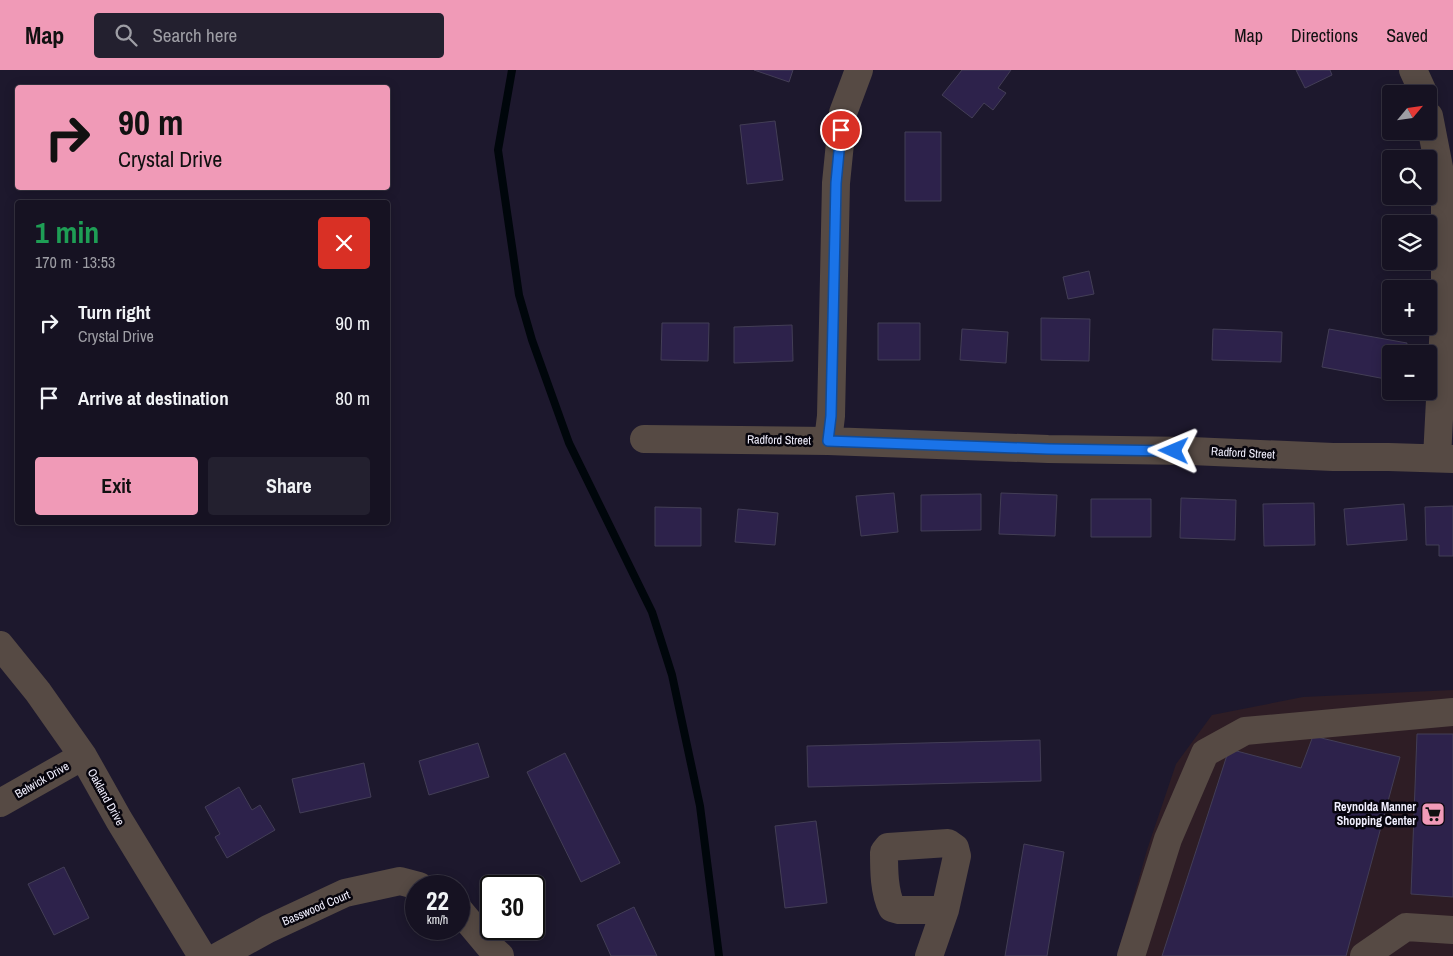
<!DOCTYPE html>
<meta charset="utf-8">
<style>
body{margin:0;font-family:"Archivo Narrow",sans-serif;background:#23202f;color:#f1f3f6;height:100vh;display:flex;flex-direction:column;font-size:19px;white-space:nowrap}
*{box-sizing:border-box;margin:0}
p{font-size:16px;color:#9e9ea5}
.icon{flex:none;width:28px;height:28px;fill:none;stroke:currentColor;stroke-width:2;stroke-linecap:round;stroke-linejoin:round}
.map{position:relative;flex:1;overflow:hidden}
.sheet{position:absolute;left:15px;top:130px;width:375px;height:325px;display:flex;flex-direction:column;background:#161222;border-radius:5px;box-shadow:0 2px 12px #0003,0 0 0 1px #353240}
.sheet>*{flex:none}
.banner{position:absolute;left:15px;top:15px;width:375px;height:105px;border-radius:5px;box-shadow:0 2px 12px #0003,0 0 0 1px #353240;background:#f09ab7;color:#111;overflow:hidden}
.needle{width:32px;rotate:61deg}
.controls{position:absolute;left:1382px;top:15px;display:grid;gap:10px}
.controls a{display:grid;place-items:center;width:55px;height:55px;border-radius:5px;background:#161222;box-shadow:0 2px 12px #0003,0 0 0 1px #353240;font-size:25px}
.speed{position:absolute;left:405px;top:805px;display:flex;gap:10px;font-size:25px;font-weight:700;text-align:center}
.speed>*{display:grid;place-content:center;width:65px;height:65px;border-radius:50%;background:#161222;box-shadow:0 2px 12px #0003,0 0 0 1px #353240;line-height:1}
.speed small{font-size:12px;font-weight:400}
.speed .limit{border:2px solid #111;border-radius:8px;background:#fff;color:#111}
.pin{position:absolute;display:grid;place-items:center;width:42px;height:42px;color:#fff;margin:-21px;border:2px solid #fff;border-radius:50%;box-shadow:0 1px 5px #0007}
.me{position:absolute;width:55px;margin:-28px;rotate:271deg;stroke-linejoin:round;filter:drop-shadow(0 0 4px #0008)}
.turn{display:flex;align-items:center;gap:18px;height:105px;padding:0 20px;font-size:22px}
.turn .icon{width:65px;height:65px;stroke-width:2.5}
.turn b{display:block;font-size:35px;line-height:42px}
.round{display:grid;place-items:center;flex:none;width:52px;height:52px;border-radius:5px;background:#23202f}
.head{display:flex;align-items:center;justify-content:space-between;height:85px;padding:0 20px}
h1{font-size:30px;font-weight:800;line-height:38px;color:#1e9e55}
.action{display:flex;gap:10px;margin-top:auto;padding:10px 20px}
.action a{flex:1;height:58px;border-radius:5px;background:#f09ab7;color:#111;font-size:20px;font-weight:800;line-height:58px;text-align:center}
.action a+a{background:#23202f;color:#f1f3f6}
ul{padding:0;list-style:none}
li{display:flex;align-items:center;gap:15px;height:75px;padding:0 20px}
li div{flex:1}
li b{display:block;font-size:19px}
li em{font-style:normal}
header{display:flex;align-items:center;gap:30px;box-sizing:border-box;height:70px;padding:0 25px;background:#f09ab7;color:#111}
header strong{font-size:24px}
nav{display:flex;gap:28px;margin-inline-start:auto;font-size:18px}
.search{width:350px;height:45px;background:#23202f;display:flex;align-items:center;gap:12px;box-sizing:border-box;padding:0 18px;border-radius:5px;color:#9e9ea5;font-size:19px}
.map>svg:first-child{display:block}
.commercial{fill:#2e1d25}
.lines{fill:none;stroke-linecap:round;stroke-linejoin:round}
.stream{stroke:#00060b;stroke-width:8}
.building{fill:#2d224b;stroke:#433e56}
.minor{stroke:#564a44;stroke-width:28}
.route-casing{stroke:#114b97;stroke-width:12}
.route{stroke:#1a73e8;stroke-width:9}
.labels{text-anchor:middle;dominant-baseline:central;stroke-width:5;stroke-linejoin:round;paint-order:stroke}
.street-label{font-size:12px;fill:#f1effe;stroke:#07050d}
.poi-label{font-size:12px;font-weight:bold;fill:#f1effe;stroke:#07050d;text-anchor:end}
</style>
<header>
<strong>Map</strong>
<div class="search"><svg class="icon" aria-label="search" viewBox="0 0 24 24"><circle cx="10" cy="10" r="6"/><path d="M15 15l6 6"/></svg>Search here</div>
<nav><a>Map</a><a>Directions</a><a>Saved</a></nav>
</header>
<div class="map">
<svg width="1453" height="886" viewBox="0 0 1453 886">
<rect width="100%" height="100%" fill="#1d182d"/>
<!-- commercial -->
<path class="commercial" d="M1453,620V886H1117L1147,780L1176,694L1212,645L1303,627Z"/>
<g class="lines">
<!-- stream -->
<path class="stream" d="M512,0L498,80L519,225L532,270L569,373L652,542L672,605L700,736L719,886"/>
</g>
<!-- building -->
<path class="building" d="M754,0H793L789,12Z
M962,0H1011L998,18L1006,23L993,40L984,33L972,48L942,25Z
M1296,0H1330L1332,5L1305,18Z
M775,51L783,110L747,114L740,55Z
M905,62H941V131H905Z
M1089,201L1094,224L1068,229L1063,207Z
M1041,248L1090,249L1089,291L1041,290Z
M662,253H709L708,291L661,290Z
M878,253H920V290H878Z
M792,255L793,291L734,293V257Z
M962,259L1008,262L1006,293L960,290Z
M1213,259L1282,262L1281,292L1212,290Z
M1329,259L1407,273L1405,284H1391V310L1322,297Z
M894,423L898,462L861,466L856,426Z
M1001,423L1057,425L1055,466L999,464Z
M981,424V460L921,461V425Z
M1181,428L1236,430L1235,470L1180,468Z
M1091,429H1151V467H1091Z
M1314,433L1315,475L1264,476L1263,434Z
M1404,434L1407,470L1347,475L1344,439Z
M1453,436V486H1439V475H1426L1425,437Z
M655,437L701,438V476H655Z
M738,439L778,443L775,475L735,472Z
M1417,664H1453V827L1411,824Z
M1313,666L1400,687L1346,886H1162L1229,679L1301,698Z
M1040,670L1041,711L808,717L807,676Z
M478,673L489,707L429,725L419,691Z
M565,683L620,793L581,812L527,702Z
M364,693L371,727L300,743L292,709Z
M239,717L252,740L260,735L275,760L227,788L215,767L220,764L205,737Z
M816,751L827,833L785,838L775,756Z
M1024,774L1064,782L1047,886H1005Z
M64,797L89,848L54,865L28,814Z
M634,837L657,886H611L597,855Z"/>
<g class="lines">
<!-- minor -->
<path class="minor" d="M1413,0L1424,24
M1429,46L1445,128V233L1437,388
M644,369L828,371L1048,379L1191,381L1333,387H1389L1453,389
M828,371L831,346L836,113L843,43L859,0
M0,575L38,622L83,686L119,750L202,886
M0,733L83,686
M459,840L490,877L500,886
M219,886L268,859L345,823L400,811L419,816
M929,886L945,840L957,786L955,778L948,773L888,777L884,782C884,800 884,822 892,838L899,840H945
M1131,886L1168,769L1205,683L1245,661L1453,642
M1364,886L1406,857L1453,860"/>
</g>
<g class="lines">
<!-- route casing -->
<g class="route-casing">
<path id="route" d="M841,60L836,113L831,346L828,371L1048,379L1174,381"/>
</g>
<!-- route -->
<use href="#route" class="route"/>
</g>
<!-- icons -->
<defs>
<g id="supermarket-square" transform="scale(1.25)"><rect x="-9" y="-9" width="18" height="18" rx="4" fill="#f09ab7" stroke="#07050d"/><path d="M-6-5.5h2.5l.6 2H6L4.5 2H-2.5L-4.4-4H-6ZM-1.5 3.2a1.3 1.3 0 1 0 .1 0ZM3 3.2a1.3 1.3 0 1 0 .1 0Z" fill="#111"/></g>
</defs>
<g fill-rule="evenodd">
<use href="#supermarket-square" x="1433" y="744"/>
</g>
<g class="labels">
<!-- street labels -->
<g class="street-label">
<text transform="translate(779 370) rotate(1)">Radford Street</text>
<text transform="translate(1243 383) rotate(3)">Radford Street</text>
<text transform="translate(42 710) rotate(-30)">Belwick Drive</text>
<text transform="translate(106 727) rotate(61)">Oakland Drive</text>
<text transform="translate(316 838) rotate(-23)">Basswood Court</text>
</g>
<!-- poi labels -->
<g class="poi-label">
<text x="1416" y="737">Reynolda Manner<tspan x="1416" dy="14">Shopping Center</tspan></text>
</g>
</g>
</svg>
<div class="controls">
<a><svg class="needle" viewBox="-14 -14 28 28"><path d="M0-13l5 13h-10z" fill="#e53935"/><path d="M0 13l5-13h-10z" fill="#9e9ea5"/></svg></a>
<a><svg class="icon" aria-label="search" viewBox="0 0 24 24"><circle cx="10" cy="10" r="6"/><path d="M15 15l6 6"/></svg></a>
<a><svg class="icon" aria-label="layers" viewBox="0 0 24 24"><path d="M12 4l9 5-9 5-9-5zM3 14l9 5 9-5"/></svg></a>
<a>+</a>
<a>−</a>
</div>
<div class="speed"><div>22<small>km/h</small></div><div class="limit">30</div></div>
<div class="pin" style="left:841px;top:60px;background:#d93025"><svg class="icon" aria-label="arrive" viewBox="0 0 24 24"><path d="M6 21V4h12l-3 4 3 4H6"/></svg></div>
<svg class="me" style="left:1174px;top:381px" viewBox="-20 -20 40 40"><path d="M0-17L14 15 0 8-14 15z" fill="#1a73e8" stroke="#fff" stroke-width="4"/></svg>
<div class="banner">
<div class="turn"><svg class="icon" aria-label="right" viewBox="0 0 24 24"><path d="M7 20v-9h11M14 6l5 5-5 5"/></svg><div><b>90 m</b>Crystal Drive</div></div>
</div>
<section class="sheet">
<div class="head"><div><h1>1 min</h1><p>170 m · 13:53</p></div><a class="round" style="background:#d93025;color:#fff"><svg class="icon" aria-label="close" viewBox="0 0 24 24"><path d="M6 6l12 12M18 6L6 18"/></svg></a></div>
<ul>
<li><svg class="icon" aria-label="right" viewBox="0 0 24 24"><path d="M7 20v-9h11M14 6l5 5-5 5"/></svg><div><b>Turn right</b><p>Crystal Drive</p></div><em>90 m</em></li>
<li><svg class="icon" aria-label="arrive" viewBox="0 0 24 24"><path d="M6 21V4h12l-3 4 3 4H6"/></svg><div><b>Arrive at destination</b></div><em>80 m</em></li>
</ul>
<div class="action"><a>Exit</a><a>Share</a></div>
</section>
</div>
